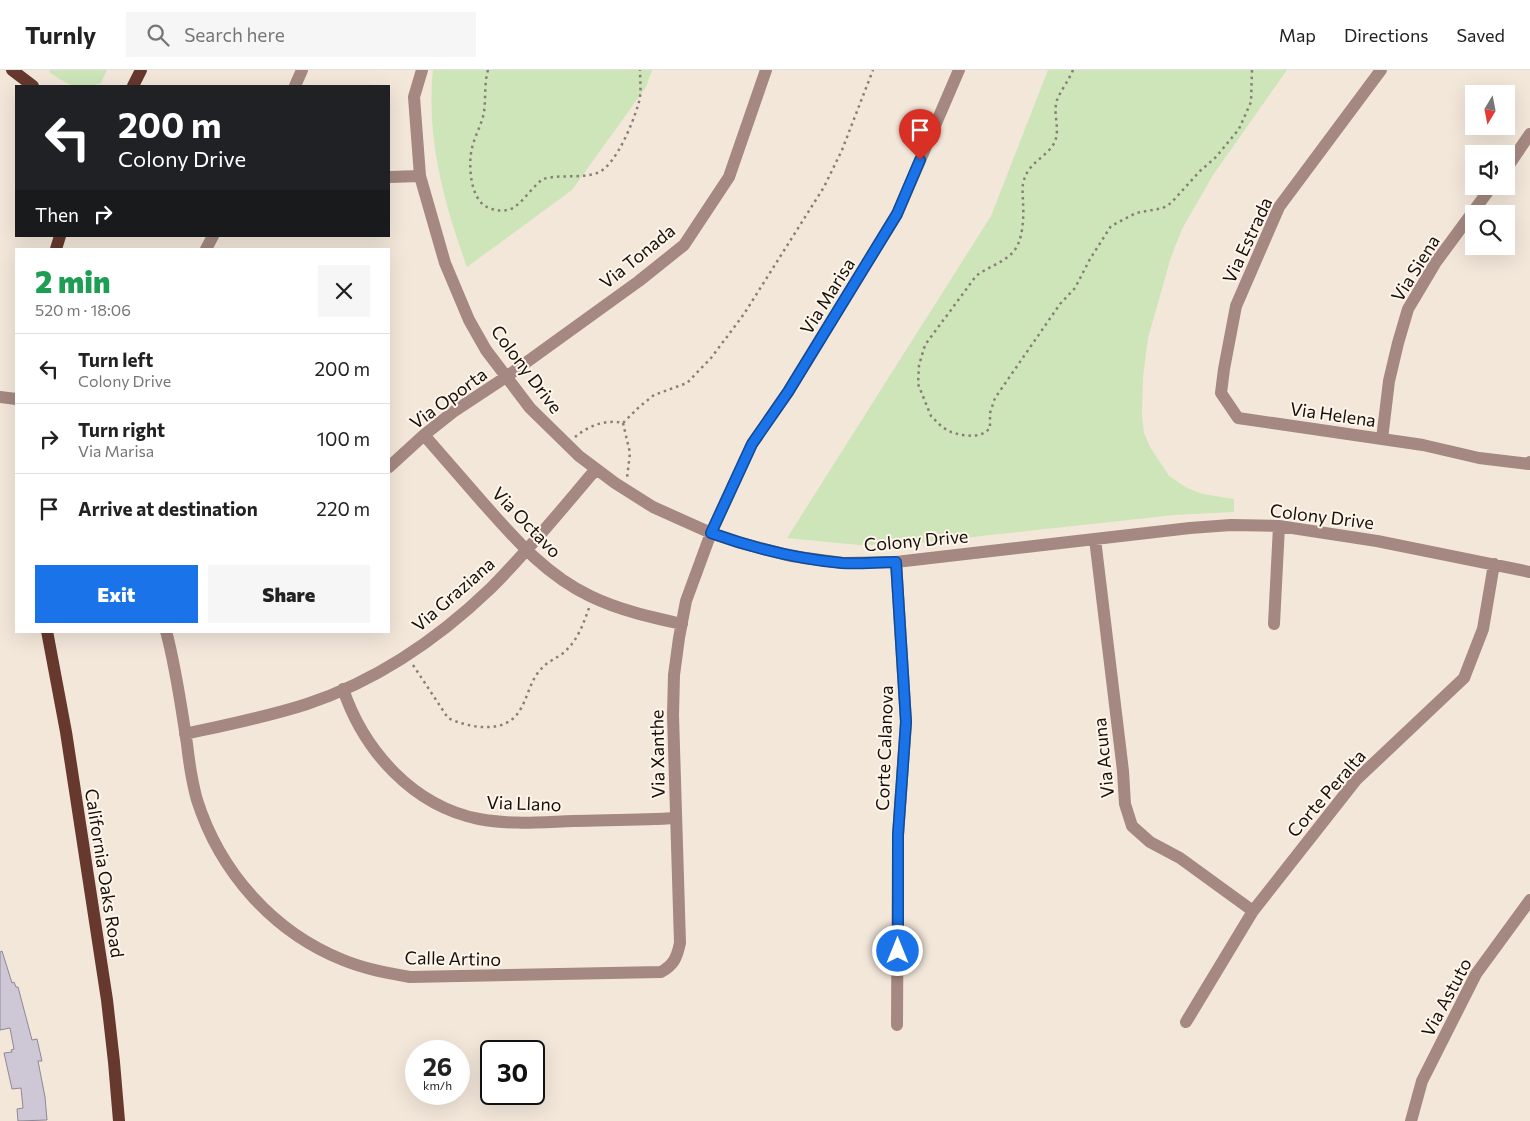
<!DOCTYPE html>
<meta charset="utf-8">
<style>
body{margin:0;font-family:Commissioner,sans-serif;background:#f6f6f6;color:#222;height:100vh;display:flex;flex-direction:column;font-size:19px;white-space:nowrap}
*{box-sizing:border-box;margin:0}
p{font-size:16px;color:#767676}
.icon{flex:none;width:28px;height:28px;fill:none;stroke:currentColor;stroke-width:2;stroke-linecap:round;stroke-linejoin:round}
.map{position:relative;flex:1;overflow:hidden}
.sheet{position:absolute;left:15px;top:178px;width:375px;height:385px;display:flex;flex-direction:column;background:#fff;border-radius:0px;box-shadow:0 5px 20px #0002}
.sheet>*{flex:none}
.hud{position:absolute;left:15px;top:15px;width:375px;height:152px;border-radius:0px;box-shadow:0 5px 20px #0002;background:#202124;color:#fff;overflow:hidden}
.needle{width:32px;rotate:190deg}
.buttons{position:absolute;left:1465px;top:15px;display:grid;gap:10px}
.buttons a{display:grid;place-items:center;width:50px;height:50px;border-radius:0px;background:#fff;box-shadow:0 5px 20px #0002;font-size:25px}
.speed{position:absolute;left:405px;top:970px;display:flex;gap:10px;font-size:25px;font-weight:700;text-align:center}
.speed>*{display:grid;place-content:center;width:65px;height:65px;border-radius:50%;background:#fff;box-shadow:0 5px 20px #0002;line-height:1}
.speed small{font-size:12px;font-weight:400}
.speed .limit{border:2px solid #111;border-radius:8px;background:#fff;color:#111}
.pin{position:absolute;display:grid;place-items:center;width:42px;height:42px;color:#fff;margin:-51px -21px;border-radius:50% 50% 50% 0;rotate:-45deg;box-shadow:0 0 5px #0007}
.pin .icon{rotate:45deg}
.me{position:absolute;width:55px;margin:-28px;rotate:0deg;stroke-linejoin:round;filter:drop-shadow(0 0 4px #0008)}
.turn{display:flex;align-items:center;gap:18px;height:105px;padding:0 20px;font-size:22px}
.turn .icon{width:65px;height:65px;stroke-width:2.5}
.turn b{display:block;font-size:35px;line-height:42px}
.then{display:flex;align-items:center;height:48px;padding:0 20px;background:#0003;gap:10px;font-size:19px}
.round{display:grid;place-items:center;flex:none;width:52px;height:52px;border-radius:0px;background:#f6f6f6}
.summary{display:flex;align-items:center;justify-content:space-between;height:85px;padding:0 20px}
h1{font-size:30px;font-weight:800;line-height:38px;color:#1e9e55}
.button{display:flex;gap:10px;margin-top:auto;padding:10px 20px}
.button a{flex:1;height:58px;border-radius:0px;background:#1a73e8;color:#fff;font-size:20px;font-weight:800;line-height:58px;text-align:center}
.button a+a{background:#f6f6f6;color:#222}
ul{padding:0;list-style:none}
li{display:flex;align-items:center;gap:15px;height:70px;padding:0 20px;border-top:1px solid #e0e0e0}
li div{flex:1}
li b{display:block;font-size:19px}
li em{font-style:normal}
header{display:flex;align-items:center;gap:30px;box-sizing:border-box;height:70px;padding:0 25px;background:#fff;border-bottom:1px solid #e0e0e0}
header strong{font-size:24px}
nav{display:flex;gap:28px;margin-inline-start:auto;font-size:18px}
.search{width:350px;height:45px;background:#f6f6f6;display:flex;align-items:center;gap:12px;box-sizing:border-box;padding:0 18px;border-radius:0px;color:#767676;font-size:19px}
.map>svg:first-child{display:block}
.green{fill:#cee4b9}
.building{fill:#cdc7d6;stroke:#8e8896}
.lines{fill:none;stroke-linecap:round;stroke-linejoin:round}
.path{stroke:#877f76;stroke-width:2.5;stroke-dasharray:2.5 4;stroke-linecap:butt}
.minor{stroke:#a48881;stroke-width:12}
.major{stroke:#66382e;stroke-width:12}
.route-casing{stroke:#114b97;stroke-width:12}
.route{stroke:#1a73e8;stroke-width:9}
.labels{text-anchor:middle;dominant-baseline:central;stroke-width:4;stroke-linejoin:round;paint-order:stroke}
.street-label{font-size:18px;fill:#14100c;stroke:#fff5eb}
</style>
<header>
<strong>Turnly</strong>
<div class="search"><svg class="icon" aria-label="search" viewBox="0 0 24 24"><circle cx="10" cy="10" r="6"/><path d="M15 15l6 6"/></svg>Search here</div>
<nav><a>Map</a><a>Directions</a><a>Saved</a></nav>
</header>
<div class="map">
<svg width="1530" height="1051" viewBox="0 0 1530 1051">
<rect width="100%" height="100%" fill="#f3e7da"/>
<!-- green -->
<path class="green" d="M51,0H107L101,13C75,21 70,16 49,2Z
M433,0H652L646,17L572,120L467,197C444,133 426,68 433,0Z
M1048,0H1287L1213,105L1182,159L1171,187L1148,268L1143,307L1142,345L1144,363L1150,377L1169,406L1187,418L1203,424L1234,429V442L1174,445L909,474L859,475L787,468L991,146Z"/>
<!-- building -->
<path class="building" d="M2,881L12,913L14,912L16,917H18L32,970L37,969L42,991H38L45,1027L47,1050L18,1051L17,1039L23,1038L21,1018L12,1019L4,983L12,982L11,980L14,979L10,958L0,960V882Z"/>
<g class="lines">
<!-- path -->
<path class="path" d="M488,0C484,14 486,28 484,42C482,54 475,65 472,78C468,94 470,129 487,137C495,141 505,142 513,138C524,131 532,117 543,109C560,104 580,109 597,103C615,97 633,53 638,35C642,24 640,12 640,0
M1073,0C1069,10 1061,20 1057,30C1052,45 1062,61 1053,75C1043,90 1027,93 1023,114C1022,120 1023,127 1023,133C1024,147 1023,170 1014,181C1004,193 987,197 976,206L925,275L919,295L918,314L931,346L942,357L951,362L961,365L974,366L985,363L990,358V343L995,328L1060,234L1075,218L1090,189L1111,156L1136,143L1163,138L1171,133L1200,101L1216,87L1239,59L1251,32L1252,0
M623,353L630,383L627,408
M575,367C588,356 606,349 623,353L639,337L654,325L687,313L711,288L744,244L824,117L842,80L873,0
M413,595L448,648C469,658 506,665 520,640C528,627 530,611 541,599C547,592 555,589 562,584C577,572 583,555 589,538"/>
<!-- minor -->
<path class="minor" d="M422,0L414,27L420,106L445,193L469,250L486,280L530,338L579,386L615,413L653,437L711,463L741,473L791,486L843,493L896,492L1190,458L1231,455L1279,456L1377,471L1530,502
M1381,0L1279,137L1236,236L1224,299L1221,323L1238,348L1423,375L1479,388L1529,394L1530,392
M295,16L302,0
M1506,99L1530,64
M389,107L420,106
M206,179L213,166
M0,327L16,329
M424,365C444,388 464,411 484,434C516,470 546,505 590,526C619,540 650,547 682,554
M1382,369L1389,311L1398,273L1408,239L1436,192L1492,116
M389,397L424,365L453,342L506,307L639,211L684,175L729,107L766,0
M1095,469L1123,701L1125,734L1132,756L1150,772L1180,788L1253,841
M896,492L906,652L898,765L897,955
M1274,554L1279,456
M166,561C176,598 181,636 187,674C189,692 192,712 197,730C220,802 273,862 343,890C365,899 387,903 410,907L661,902C674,895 677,887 680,873L673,645L674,605L679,568L686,531L711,463L752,374L788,322L897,144L959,0
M343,619C364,681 413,736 479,749C510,755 542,752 573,751C608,750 642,750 676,748
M185,664C226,655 267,647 307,634C376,611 439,568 491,518C528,481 562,439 596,399
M1186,952L1253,841L1356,710L1464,608L1483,559L1494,494
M1411,1051L1422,1011L1476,904L1530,830"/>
<!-- major -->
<path class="major" d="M12,0L33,16
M133,16L141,0
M56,179L60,166
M47,561L66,662L107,930L114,992L119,1051"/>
</g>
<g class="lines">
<!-- route casing -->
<g class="route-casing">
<path id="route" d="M898,881V765L906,652L896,492C878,492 860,494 842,493C797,489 753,478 711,463L752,374L788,322L897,144L920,90"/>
</g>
<!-- route -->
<use href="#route" class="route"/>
</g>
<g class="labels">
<!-- street labels -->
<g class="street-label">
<text transform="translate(1247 170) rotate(-65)">Via Estrada</text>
<text transform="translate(637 186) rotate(-39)">Via Tonada</text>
<text transform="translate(1415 198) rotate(-58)">Via Siena</text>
<text transform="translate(827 226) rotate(-58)">Via Marisa</text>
<text transform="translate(527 299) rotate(53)">Colony Drive</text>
<text transform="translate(448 328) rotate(-36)">Via Oporta</text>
<text transform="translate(1333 344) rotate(8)">Via Helena</text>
<text transform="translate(1322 446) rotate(7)">Colony Drive</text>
<text transform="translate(527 452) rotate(46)">Via Octavo</text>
<text transform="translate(916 470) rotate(-5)">Colony Drive</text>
<text transform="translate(453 524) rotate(-41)">Via Graziana</text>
<text transform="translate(884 678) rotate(-88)">Corte Calanova</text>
<text transform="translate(657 684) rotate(-91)">Via Xanthe</text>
<text transform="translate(1103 688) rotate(-96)">Via Acuna</text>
<text transform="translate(1326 723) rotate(-49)">Corte Peralta</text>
<text transform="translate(524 733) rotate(2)">Via Llano</text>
<text transform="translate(105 803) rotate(81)">California Oaks Road</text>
<text transform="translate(453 888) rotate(1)">Calle Artino</text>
<text transform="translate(1446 927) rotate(-62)">Via Astuto</text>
</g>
</g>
</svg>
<div class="buttons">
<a><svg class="needle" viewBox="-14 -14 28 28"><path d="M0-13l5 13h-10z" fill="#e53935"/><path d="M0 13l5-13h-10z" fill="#767676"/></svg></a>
<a><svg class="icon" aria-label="sound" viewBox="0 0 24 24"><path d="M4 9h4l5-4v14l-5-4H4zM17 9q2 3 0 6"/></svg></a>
<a><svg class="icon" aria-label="search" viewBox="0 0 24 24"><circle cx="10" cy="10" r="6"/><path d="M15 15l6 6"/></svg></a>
</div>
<div class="speed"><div>26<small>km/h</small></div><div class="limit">30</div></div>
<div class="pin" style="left:920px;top:90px;background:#d93025"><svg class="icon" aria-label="arrive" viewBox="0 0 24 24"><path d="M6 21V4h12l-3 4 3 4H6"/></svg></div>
<svg class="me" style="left:898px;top:881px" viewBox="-20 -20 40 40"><circle r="17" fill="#1a73e8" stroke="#fff" stroke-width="3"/><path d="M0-11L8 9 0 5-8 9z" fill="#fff"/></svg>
<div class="hud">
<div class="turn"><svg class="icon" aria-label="left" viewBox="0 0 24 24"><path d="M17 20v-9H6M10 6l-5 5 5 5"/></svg><div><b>200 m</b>Colony Drive</div></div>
<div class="then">Then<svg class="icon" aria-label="right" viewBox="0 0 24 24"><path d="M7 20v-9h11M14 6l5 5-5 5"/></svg></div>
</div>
<section class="sheet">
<div class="summary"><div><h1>2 min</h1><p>520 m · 18:06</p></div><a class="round"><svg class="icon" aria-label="close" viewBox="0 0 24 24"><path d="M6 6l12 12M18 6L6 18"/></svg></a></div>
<ul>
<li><svg class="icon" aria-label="left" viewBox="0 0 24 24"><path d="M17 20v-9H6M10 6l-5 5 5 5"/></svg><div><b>Turn left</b><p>Colony Drive</p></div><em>200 m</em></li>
<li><svg class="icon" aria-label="right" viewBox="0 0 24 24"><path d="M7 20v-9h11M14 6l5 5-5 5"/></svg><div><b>Turn right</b><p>Via Marisa</p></div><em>100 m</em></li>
<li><svg class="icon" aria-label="arrive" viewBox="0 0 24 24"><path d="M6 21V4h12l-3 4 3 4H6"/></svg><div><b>Arrive at destination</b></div><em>220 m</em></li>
</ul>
<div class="button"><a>Exit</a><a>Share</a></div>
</section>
</div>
